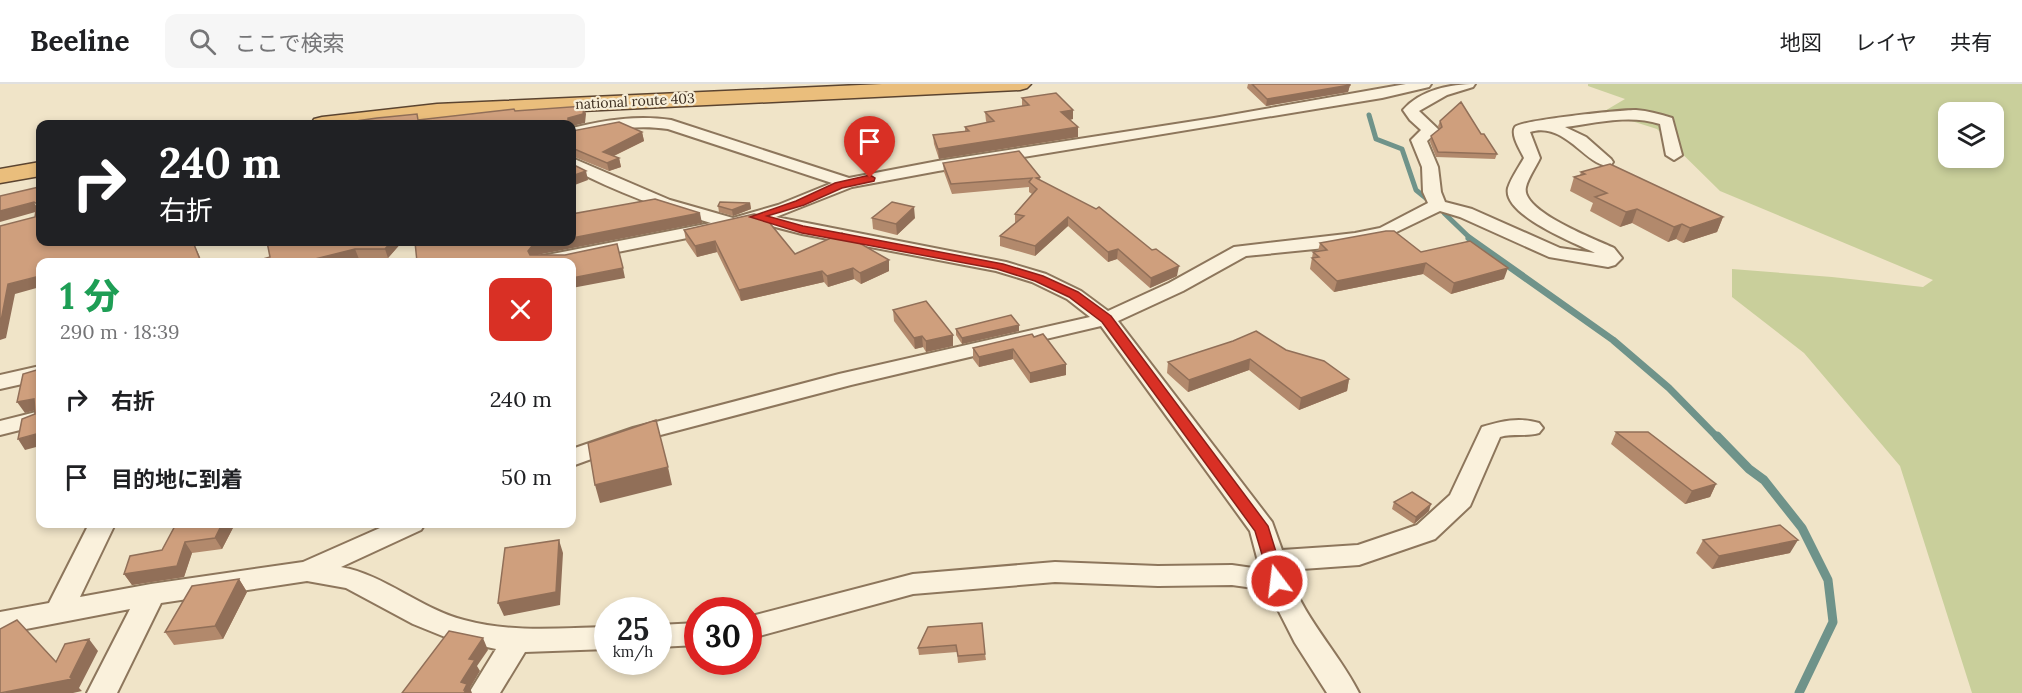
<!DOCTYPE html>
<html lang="ja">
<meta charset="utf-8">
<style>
body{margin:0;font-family:Lora,"Noto Sans JP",serif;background:#f6f6f6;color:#202124;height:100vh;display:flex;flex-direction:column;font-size:22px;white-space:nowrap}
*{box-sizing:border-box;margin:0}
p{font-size:20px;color:#757577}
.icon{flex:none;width:33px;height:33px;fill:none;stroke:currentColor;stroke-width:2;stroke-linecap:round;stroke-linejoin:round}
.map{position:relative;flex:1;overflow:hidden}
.panel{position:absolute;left:36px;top:174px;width:540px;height:270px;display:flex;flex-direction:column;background:#fff;border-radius:12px;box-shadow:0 3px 9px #0003}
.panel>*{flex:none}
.banner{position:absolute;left:36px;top:36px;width:540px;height:126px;border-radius:12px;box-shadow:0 3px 9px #0003;background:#202124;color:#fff;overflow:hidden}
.tools{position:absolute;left:1938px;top:18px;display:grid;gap:12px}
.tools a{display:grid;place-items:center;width:66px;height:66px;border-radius:12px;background:#fff;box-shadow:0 3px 9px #0003;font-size:30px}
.speed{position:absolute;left:594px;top:513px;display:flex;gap:12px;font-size:30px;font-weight:700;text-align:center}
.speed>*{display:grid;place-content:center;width:78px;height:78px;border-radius:50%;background:#fff;box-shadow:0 3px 9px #0003;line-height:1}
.speed small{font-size:15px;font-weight:400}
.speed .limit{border:9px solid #d22;background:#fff;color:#111}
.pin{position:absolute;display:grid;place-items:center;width:51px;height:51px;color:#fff;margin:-62px -26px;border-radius:50% 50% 50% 0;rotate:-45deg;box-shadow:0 0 6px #0007}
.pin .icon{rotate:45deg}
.me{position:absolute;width:66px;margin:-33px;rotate:345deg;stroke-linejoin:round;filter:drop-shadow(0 0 4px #0008)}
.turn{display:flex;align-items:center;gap:21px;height:126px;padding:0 24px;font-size:27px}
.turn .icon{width:78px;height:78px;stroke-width:2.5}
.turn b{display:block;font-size:42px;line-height:51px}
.round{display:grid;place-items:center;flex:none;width:63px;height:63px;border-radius:12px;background:#f6f6f6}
.head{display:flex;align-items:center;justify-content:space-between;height:102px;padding:0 24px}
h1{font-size:36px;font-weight:800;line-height:45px;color:#1e9e55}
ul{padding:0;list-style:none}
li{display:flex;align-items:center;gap:18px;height:78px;padding:0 24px}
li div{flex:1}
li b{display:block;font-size:22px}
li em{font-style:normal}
header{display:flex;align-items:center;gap:36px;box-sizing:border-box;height:84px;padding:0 30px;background:#fff;border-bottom:2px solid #e0e0e0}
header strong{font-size:28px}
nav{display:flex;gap:33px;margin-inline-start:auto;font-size:21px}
.search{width:420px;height:54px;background:#f6f6f6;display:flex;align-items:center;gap:15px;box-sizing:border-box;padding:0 21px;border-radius:12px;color:#757577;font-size:22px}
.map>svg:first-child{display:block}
.green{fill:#c9cf9b;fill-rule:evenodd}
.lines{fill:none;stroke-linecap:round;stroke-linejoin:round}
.stream-far2{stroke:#6f938a;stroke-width:5}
.stream-far1{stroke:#6f938a;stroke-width:7}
.stream{stroke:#6f938a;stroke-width:9}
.minor-casing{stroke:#8d765c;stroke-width:4}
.trunk-casing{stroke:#5b4430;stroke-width:3}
.minor{fill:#faf1dc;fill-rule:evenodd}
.trunk{fill:#eabe7c;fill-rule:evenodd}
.wall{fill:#b2896c}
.shaded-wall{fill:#916f58}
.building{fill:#cf9f7d;stroke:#916f58;stroke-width:1.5}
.route{fill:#d93025;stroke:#8d1f18;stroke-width:1.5}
.labels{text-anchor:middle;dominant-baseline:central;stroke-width:4.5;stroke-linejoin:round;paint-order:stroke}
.far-street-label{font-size:14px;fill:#3d2e20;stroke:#f7eed8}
</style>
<header>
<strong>Beeline</strong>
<div class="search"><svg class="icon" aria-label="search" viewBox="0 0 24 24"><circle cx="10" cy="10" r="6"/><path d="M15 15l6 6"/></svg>ここで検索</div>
<nav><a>地図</a><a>レイヤ</a><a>共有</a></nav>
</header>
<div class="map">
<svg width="2022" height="609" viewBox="0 0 2022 609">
<rect width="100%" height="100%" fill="#f0e4c8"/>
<!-- green -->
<path class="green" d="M1588,0H2022V609H1972L1900,382L1804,269L1732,213V185L1832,193L1923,203L1933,196L1720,107L1657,45L1603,28L1625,15L1588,2ZM1948,28H1994V74H1948Z"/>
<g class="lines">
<!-- stream-far2 -->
<path class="stream-far2" d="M1369,31L1376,55L1402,65L1416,106L1427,115
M1444,129L1471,155"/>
<!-- stream-far1 -->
<path class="stream-far1" d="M1469,154L1613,256L1669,304L1718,354"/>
<!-- stream -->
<path class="stream" d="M1717,352L1749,385L1764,396L1802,444L1828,496L1833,538L1799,609"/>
<!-- minor casing -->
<g class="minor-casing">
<path id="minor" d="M1406,0H1431L1429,3L1382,14L938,87L852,103L776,133L1006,178L1046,190L1081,207L1108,227L1169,199L1234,163L1355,149L1380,144L1428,119L1423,108L1422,83L1411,56L1421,46L1410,36L1403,26C1420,6 1451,0 1475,0L1473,3L1447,11L1419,27L1439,46L1427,57L1438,83L1441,108L1445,118L1472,125L1560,164L1595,169C1575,159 1502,131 1508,104C1511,94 1519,83 1524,74C1521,67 1510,51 1515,43C1521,36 1621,26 1636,26C1648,27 1660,30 1672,34L1682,71L1674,76L1666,71L1660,40C1629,30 1596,39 1565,43L1586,53L1611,75L1613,78L1611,81C1589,87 1566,36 1530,48L1540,74C1536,83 1528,94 1526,103C1520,127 1595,155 1614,164L1622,174L1615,181L1608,183L1549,173L1460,133L1440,127L1386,153L1355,161L1246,172L1183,207L1118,237L1272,438L1282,466L1358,461L1417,441L1450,411L1482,343C1502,337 1519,333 1539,339L1543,344L1539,349C1526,353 1513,349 1500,353L1470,422L1435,455L1359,481L1288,486C1301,532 1338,567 1359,609H1327L1295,559L1268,506L1232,501L1158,502L1055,498L913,510L748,555V533L913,490L1055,478L1158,482L1232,481L1260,485L1250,447L1101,242L851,301L649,354L572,382V365L633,344L839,290L1090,233L1067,215L1032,198L996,187L802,150L756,138L722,147L568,178H533L535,174L542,172L711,139C662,125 617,108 572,85V74L670,116L733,134L778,121L832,99L668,45C635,40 604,46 572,54V44C605,36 637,31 671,36L849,94L938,77L1214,34Z
M40,282V296L0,305V291Z
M40,327V341L0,351V337Z
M89,440H115L80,513L151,500L303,478L389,440H425L421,446L341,483C385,491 421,525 464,536C511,549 560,544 608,543V565L525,568L500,609H469L496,565L450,555L413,540L346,504L307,497L161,519L117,609H87L130,525L0,550V528L49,519Z
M698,539V561L658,563V541Z"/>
</g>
<!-- trunk casing -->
<g class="trunk-casing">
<path id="trunk" d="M882,0H1031L1027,4L1020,6L437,34L377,40H311L314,35L322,33L437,20Z
M40,78V92L0,99V85Z"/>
</g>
<!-- minor -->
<use href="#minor" class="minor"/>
<!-- trunk -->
<use href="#trunk" class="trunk"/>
</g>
<!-- wall -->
<path class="wall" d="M1248,0H1350V1L1348,8L1266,22L1247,4Z
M1022,14L1073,26V35L1070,36L1078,53L939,75L934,60L933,51L965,47V43L987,39L986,37L985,28L1022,22Z
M1440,37L1481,50L1497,70L1495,75L1436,73L1430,58L1431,52L1439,45L1438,42Z
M572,47L642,48L644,57L614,72L619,74L621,83L609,87L572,72Z
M943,79L1040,93V96L1177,192L1150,204L1117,175L1108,178L1068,142L1035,172L1000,162V152L1015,139V130L1032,110L1029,108V103L952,110L944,88Z
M1581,88L1723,133L1717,148L1683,159L1676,155L1668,158L1632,139L1620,143L1590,127L1593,119L1570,107L1574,93L1580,91Z
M750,119L751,125L733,132L719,128L718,122Z
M872,134H915L897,151L873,145Z
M684,146L795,170L889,187L861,200L854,195L828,203L824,198L741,217L717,168L697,173L686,157Z
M267,158H402L388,174L359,175L270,173Z
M1320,159L1421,168L1504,195L1451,210L1423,190L1334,208L1310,185L1313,168L1318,167Z
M893,226L953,262L926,268L923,263L915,265L894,237Z
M956,245L1019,247L962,260L956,251Z
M1034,253L1066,291L1030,299L1013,275L979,283L973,275V264Z
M1286,266L1349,295L1347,307L1299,326L1249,286L1188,308L1167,289L1168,278Z
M1616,348L1716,400L1710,413L1685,420L1611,360Z
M1394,418L1429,427L1414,440L1392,425Z
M176,440H235L222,465L192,469L184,493L132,501L124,490L162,466Z
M1703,456L1790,469L1712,485L1696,469Z
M239,495L247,508L223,555L174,561L165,548Z
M928,543L985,570L986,576L958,579L957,568L919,571L918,564Z"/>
<!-- shaded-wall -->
<path class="shaded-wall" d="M1350,1L1348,8L1266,22L1267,15Z
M584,22L586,30L585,39L572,42V40H568V34Z
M1073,26V35L1060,37L1061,28Z
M1078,43V53L939,75L938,65Z
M642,48L644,57L605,76L603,68Z
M619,74L621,83L609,87L607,79Z
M586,87L588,96L572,102V92Z
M34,118L39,127L0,138V127Z
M750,119L751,125L733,132L732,126Z
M914,123L915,134L897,151L896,140Z
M1637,125L1632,139L1620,143L1626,128Z
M700,129L702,139L542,170L534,172L531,177L528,167L532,162L553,158H572V154Z
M1068,133V142L1035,172V162Z
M1723,133L1717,148L1683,159L1690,144Z
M1682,140L1676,155L1668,158L1674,143Z
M715,157L717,168L697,173L695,162Z
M193,158H205V159L195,162L202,178H201Z
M391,158H402L388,174L385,165Z
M355,165L359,175L345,178H303Z
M1118,165L1117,175L1108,178V168Z
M889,176V187L861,200L860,189Z
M1426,179L1423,190L1334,208L1337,197Z
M1179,182L1177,192L1150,204L1151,194Z
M623,184L625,194L572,204V194Z
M853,184L854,195L828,203L827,192Z
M1508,184L1504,195L1451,210L1454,199Z
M822,187L824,198L741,217L739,206Z
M40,192V203L15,210L6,254L0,256V242L8,200Z
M1019,241V247L962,260V254Z
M953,251V262L926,268V257Z
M922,252L923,263L915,265L914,254Z
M1013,265V275L979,283V273Z
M1250,275L1249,286L1188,308L1189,296Z
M1066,280V291L1030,299V289Z
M1349,295L1347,307L1299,326L1301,314Z
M34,315L40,325L25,329L17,318Z
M40,349V362L25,366L18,355Z
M668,383L672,401L600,419L595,401Z
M1716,400L1710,413L1685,420L1692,407Z
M1431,420L1429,427L1414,440L1416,433Z
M222,440H235L222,465L215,454Z
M559,456L563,469L560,521L504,532L498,519Z
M1798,456L1790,469L1712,485L1719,472Z
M185,458L192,469L184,493L132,501L124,490Z
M239,495L247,508L223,555L215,542Z
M483,554L488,566L477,582L480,587L470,604L472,609H464L461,598L469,575Z
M89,555L98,567L79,604L82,607L73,609H2L70,593Z"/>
<!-- building -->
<path class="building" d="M1252,0H1350V1L1267,15Z
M1056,9L1073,26L1061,28L1078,43L938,65L933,51L969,47L965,43L994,37L985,28L1029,21L1022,14Z
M1461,18L1481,50H1484L1497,70L1438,68L1431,52L1442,43L1440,37Z
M584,22L583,30L568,34V40H342V39L377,34L417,30L418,36L514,25L515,27Z
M619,38L642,48L603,68L619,74L607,79L572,64V47Z
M1019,67L1040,93L1036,94L1096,125L1099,123L1152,166L1156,165L1179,182L1151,194L1118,165L1108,168L1068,133L1035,162L1000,152L1024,132L1015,130L1037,105L1029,98L1032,94L951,100L943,79Z
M572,80L586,87L572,92Z
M1610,80L1723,133L1690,144L1682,140L1674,143L1637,125L1626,128L1595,113L1607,109L1574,93L1585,90L1581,88Z
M39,103L40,120V158H193L201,178H40V192L8,200L0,242V142L35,133L37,120L34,118L0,127V112Z
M655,115L700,129L572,154V130Z
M720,118L750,119L732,126L718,122Z
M892,118L914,123L896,140L872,134Z
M754,130L764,132L795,170L842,149L889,176L860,189L853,184L827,192L822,187L739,206L715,157L695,162L684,146Z
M1386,147H1394L1421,168L1470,157L1508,184L1454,199L1426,179L1337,197L1312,174L1319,173L1313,168L1327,166L1320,159Z
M267,158H391L385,165H355L303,178H252L270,173Z
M415,158H553L532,162L528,167L530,171H565L617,160L623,184L572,194V178H417Z
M926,217L953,251L926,257L922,252L914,254L893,226Z
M1011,231L1019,241L962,254L956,245Z
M1256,247L1286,266L1324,277L1349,295L1301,314L1250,275L1189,296L1168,278L1233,257Z
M1032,250L1034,253L1043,250L1066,280L1030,289L1013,265L979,273L973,264Z
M40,285V349L18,355L22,335L35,330L34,315L17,318L23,290Z
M656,336L668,383L595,401L588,359Z
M1616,348H1648L1716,400L1692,407Z
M1412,408L1431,420L1416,433L1394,418Z
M176,440H222L215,454L185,458L177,482L124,490L130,472L162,466Z
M1780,441L1798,456L1719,472L1703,456Z
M559,456L556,508L498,519L505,464Z
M239,495L215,542L165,548L192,502Z
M17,536L56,578L65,560L89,555L70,593L72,595L0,609V545Z
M982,539L985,570L958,572L956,561L918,564L928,543Z
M449,547L483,554L469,575L475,576L461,598L467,600L464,606H466L464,609H402Z"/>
<!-- route -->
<path class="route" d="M870,91L875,94L874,97L842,104L804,121L767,132L803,142L1003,180L1043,192L1078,208L1111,232L1268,442L1285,497L1283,501L1277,503L1271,501L1255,447L1102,238L1069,213L1035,197L997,185L802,149L750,133L796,117L835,99Z"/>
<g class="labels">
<!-- far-street labels -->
<g class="far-street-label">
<text transform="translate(635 17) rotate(-3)">national route 403</text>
</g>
</g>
</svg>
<div class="tools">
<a><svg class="icon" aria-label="layers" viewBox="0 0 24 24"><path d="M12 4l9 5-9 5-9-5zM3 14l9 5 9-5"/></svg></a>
</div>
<div class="speed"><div>25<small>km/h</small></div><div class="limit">30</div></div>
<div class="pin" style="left:870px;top:94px;background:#d93025"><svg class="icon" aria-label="arrive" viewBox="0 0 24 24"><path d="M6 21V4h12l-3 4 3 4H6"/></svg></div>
<svg class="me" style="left:1277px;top:497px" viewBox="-20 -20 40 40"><circle r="17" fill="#d93025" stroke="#fff" stroke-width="3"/><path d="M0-11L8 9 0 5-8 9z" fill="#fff"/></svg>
<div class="banner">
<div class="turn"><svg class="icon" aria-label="right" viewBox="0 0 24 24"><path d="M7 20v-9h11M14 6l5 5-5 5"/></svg><div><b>240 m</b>右折</div></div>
</div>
<section class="panel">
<div class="head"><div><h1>1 分</h1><p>290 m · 18:39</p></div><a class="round" style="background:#d93025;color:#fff"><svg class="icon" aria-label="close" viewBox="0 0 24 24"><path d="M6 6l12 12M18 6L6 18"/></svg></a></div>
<ul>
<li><svg class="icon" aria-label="right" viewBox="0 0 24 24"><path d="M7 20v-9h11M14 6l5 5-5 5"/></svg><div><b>右折</b></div><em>240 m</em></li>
<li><svg class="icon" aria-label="arrive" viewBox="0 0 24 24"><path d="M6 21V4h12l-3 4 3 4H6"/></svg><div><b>目的地に到着</b></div><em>50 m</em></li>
</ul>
</section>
</div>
